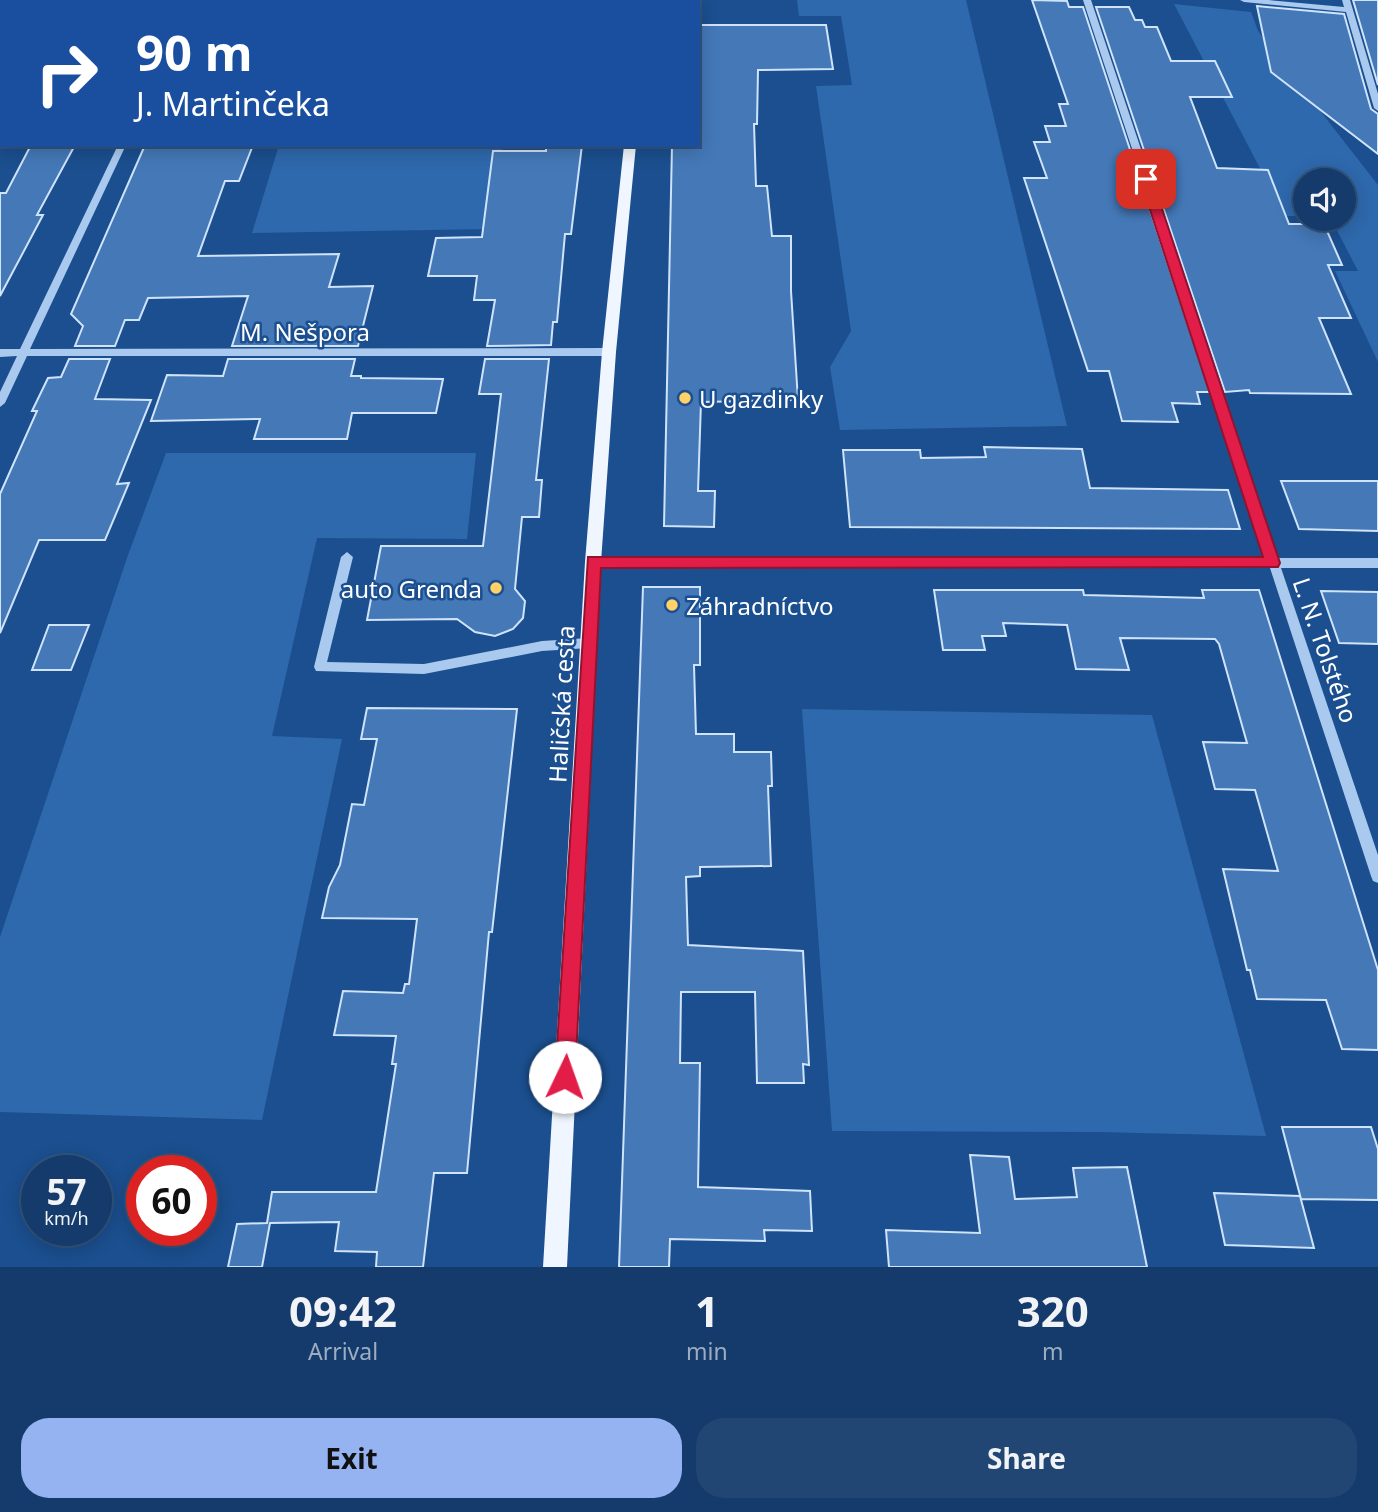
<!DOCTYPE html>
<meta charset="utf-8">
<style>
body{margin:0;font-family:"Noto Sans",sans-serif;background:#214673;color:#f1f3f6;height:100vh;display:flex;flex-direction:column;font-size:26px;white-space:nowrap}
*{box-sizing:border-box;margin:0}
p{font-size:23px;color:#9dadc1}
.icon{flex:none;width:38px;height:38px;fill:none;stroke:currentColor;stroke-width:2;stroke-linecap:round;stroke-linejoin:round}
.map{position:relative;height:1267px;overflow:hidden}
.side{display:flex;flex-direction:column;background:#143b6b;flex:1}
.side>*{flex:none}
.banner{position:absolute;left:0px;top:0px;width:700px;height:147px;box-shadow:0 4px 18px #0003,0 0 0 2px #33557e;background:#1a4fa0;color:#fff;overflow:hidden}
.fabs{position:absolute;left:1293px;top:168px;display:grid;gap:14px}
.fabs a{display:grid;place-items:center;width:63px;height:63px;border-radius:50%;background:#143b6b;box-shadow:0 4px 18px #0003,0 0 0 2px #33557e;font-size:35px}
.speed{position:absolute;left:21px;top:1155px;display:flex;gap:14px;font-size:35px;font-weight:700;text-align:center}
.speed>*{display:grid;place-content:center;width:91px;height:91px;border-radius:50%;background:#143b6b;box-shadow:0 4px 18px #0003,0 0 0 2px #33557e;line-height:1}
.speed small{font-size:18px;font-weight:400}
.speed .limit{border:10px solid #d22;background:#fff;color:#111}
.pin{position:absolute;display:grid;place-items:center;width:60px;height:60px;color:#fff;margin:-30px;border-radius:14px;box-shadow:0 4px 10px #0006}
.me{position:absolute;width:77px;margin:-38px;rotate:3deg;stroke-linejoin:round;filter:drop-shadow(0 0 5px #0008)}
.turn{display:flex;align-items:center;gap:24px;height:147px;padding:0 21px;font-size:32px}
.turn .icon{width:91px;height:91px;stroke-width:2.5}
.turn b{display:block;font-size:49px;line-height:60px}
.eta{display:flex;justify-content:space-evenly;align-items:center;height:119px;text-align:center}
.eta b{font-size:42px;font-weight:700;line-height:49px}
.primary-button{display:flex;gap:14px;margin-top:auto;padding:14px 21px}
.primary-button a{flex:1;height:80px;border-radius:28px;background:#95b2f1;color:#111;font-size:28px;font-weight:700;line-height:80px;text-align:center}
.primary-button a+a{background:#214673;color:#f1f3f6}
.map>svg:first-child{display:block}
.green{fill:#2e69ad}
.building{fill:#4478b7;stroke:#cfe3fa;stroke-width:2}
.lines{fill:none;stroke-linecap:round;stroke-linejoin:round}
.minor{fill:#a9c9ee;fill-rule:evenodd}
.major{fill:#f0f6ff;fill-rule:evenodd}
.route{fill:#e11d48;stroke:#92132f;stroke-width:2}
.poi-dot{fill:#ffd166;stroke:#1b4f8f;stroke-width:2.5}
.labels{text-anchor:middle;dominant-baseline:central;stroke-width:5;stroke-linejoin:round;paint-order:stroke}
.street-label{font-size:24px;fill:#fff;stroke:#1b4f8f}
.poi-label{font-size:24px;fill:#fff;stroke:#1b4f8f;text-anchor:start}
</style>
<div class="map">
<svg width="1378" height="1267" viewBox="0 0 1378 1267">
<rect width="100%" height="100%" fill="#1b4f8f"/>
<!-- green -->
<path class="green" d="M797,0H966L1067,426L840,430L830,367L851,331L816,86L852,85L841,16H799Z
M1174,4L1251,12L1258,31L1378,185V362L1335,271H1358L1331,219H1344V180H1306L1305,216H1285Z
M279,145H503L488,229L252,233Z
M166,453H476L467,539L317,538L272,736L342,739L262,1120L0,1112V937L128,555Z
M802,709L1152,715L1266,1136L1098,1132L832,1131Z"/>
<!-- building -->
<path class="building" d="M1032,0L1067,1L1069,7H1083L1210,392H1197L1200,404L1172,403L1178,422L1122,421L1109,371H1088L1024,178H1047L1034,142H1050L1045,126H1066L1059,104H1068Z
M1353,0H1378V85Z
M1257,6L1344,14L1371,109L1378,114V154L1271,72Z
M1096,7H1129L1135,20H1142L1145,27H1157L1171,61H1215L1232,97H1190L1217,168L1268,170L1289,224H1324L1342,265H1328L1351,318H1319L1351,394L1250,393L1249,390L1225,392Z
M698,25H826L833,69L758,70L757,124H754L756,186H767L772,236H791V291L798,400L701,402L698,491H715L714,527L664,526L672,145H698Z
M31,145H75L37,215H43L0,296V193H6Z
M145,145H253L239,181H225L198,256L339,254L329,287L373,286L358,346H232L248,296L148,298L139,320H125L115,346H75L83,326L71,314Z
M546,145H582L571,234H565L557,322H553L551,345L487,346L495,300H474L477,276H428L436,238L482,237L493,151H546Z
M69,359H110L95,399L151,400L117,484L129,483L105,540H39L0,633V494L37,411H32L48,378L61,377Z
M228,359H355L351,376H361V378L443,379L436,413H352L347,439H254L260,419L151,421L167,375L223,376Z
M485,359H549L536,480H542L539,517H522L515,589L525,601L523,618L513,629L495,636L475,632L457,619L367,620L381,546H483L501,394H479Z
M984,447L1082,449L1090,488L1228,490L1240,529L850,527L843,450H920L921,458L986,457Z
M1281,481H1378V531L1299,529Z
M643,587H700V665H694L696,734H734V752H771L772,786H768L771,866L700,867V876L686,877L688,945L803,951L809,1065L803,1064L804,1083H757L755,992H681L680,1063H700L698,1187L810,1191L812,1231L764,1230L765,1241L670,1239L669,1267H619Z
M934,590H1083L1084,595L1204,598L1202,590H1259L1378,970V1050L1342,1049L1326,1000L1257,999L1250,970H1247L1223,869L1278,871L1255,790L1215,789L1203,742L1247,743L1219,644L1215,639L1120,638L1129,670L1076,669L1067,625L1003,623L1006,636H982L985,650H943Z
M1321,591L1378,592V644L1339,643Z
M49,625H89L71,670H32Z
M367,708L517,709L492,932H489L467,1173H434L423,1267H376L377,1252L335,1251L339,1222L270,1223L262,1267H228L237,1224L267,1223L272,1192H376L396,1064H392L396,1036L334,1035L343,991L403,993L405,984H409L417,919L322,918L329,887L340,865L352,804L364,805L377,739H361Z
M1282,1127H1371L1378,1149V1200L1301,1199Z
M970,1155L1009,1157L1015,1199L1077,1197L1073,1168L1127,1167L1147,1267H889L886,1230L980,1233Z
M1214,1193L1300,1196L1314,1248L1225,1245Z"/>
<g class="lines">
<!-- minor -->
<path class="minor" d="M187,0H195L194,2H186Z
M1083,0H1091L1278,558H1378V568H1281L1378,855V883L1373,881L1371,876L1270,568L593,567L587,562L593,557L1267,558Z
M1240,0H1268L1344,7L1342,0H1350L1378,94V111L1374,108L1346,12L1244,2Z
M0,54H2V58H0Z
M118,145H126L30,349L609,348L614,352L609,356H27L5,403L0,407V392L17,356L0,357V349H20Z
M347,552L353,557L327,662L424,664L542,641L589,638L593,639L595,643L593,647L589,648L542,651L424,674L316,671L314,667L341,557Z"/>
<!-- major -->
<path class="major" d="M634,0H644V2H634Z
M624,145H636L616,352L601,562L567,1267H543L585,562L602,352Z"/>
</g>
<!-- route -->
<path class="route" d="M1142,177L1152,179L1280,563L1278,567L601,568L575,1077L572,1084L565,1087L558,1084L555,1077L588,557H1263L1140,179Z"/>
<!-- markers -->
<g class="poi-dot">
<circle cx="685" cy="398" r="7"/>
<circle cx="496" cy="588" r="7"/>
<circle cx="672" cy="605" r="7"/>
</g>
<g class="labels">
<!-- street labels -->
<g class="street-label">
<text x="305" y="331">M. Nešpora</text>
<text transform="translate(1326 650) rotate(71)">L. N. Tolstého</text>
<text transform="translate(561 704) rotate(-87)">Haličská cesta</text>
</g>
<!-- poi labels -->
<g class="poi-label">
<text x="699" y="398">U gazdinky</text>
<text x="482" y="588" text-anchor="end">auto Grenda</text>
<text x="686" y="605">Záhradníctvo</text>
</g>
</g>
</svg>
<div class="fabs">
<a><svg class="icon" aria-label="sound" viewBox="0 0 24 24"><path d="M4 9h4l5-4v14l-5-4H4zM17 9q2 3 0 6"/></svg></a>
</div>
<div class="speed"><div>57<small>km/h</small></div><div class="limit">60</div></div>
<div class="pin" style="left:1146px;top:179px;background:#d93025"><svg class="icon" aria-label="arrive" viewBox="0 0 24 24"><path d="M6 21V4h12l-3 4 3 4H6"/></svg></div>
<svg class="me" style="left:565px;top:1077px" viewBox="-20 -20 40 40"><circle r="19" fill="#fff"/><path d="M0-13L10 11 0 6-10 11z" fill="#e11d48"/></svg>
<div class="banner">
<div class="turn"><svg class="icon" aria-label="right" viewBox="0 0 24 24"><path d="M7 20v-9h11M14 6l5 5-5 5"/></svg><div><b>90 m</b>J. Martinčeka</div></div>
</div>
</div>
<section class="side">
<div class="eta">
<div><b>09:42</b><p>Arrival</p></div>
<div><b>1</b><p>min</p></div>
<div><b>320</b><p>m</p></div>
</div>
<div class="primary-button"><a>Exit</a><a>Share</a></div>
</section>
